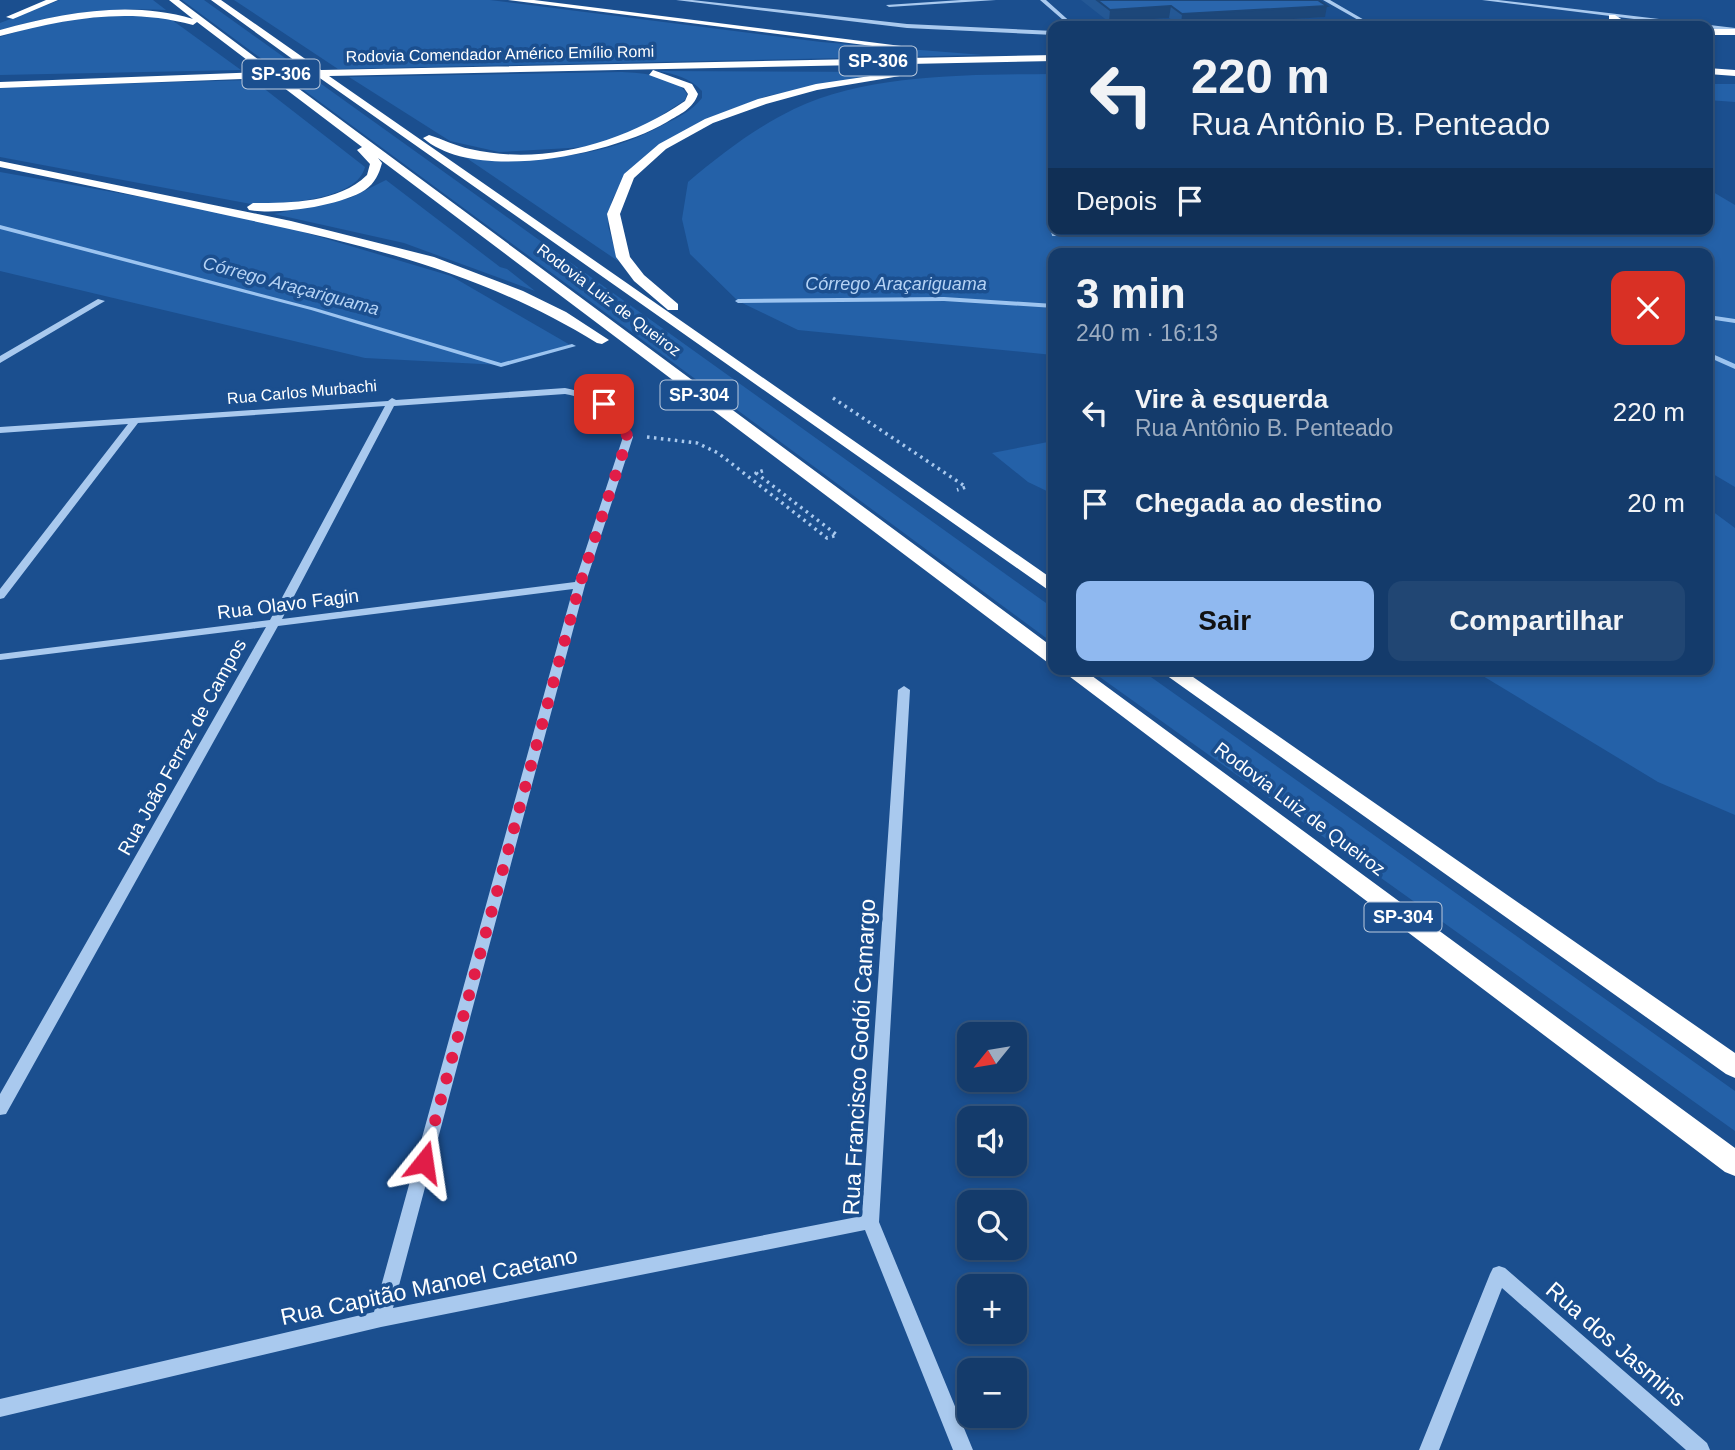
<!DOCTYPE html>
<html lang="pt">
<meta charset="utf-8">
<style>
body{margin:0;font-family:Helvetica,sans-serif;background:#214673;color:#f1f3f6;height:100vh;display:flex;flex-direction:column;font-size:26px;white-space:nowrap}
*{box-sizing:border-box;margin:0}
p{font-size:23px;color:#9dadc1}
.icon{flex:none;width:38px;height:38px;fill:none;stroke:currentColor;stroke-width:2;stroke-linecap:round;stroke-linejoin:round}
.map{position:relative;flex:1;overflow:hidden}
.sheet{position:absolute;left:1048px;top:248px;width:665px;height:427px;display:flex;flex-direction:column;background:#143b6b;border-radius:14px;box-shadow:0 4px 10px #0003,0 0 0 2px #33557e}
.sheet>*{flex:none}
.banner{position:absolute;left:1048px;top:21px;width:665px;height:214px;border-radius:14px;box-shadow:0 4px 10px #0003,0 0 0 2px #33557e;background:#143b6b;color:#f1f3f6;overflow:hidden}
.needle{width:46px;rotate:240deg}
.tools{position:absolute;left:957px;top:1022px;display:grid;gap:14px}
.tools a{display:grid;place-items:center;width:70px;height:70px;border-radius:14px;background:#143b6b;box-shadow:0 4px 10px #0003,0 0 0 2px #33557e;font-size:35px}
.pin{position:absolute;display:grid;place-items:center;width:60px;height:60px;color:#fff;margin:-30px;border-radius:14px;box-shadow:0 4px 10px #0006}
.me{position:absolute;width:77px;margin:-38px;rotate:15deg;stroke-linejoin:round;filter:drop-shadow(0 0 5px #0008)}
.turn{display:flex;align-items:center;gap:24px;height:147px;padding:0 28px;font-size:32px}
.turn .icon{width:91px;height:91px;stroke-width:2.5}
.turn b{display:block;font-size:49px;line-height:60px}
.then{display:flex;align-items:center;height:66px;padding:0 28px;background:#0003;gap:14px;font-size:26px}
.round{display:grid;place-items:center;flex:none;width:74px;height:74px;border-radius:14px;background:#214673}
.summary{display:flex;align-items:center;justify-content:space-between;height:119px;padding:0 28px}
h1{font-size:42px;font-weight:700;line-height:52px}
.cta{display:flex;gap:14px;margin-top:auto;padding:14px 28px}
.cta a{flex:1;height:80px;border-radius:14px;background:#90b9f0;color:#111;font-size:28px;font-weight:700;line-height:80px;text-align:center}
.cta a+a{background:#214673;color:#f1f3f6}
ul{padding:0;list-style:none}
li{display:flex;align-items:center;gap:21px;height:91px;padding:0 28px}
li div{flex:1}
li b{display:block;font-size:26px}
li em{font-style:normal}
.map>svg:first-child{display:block}
.green{fill:#2461a8}
.water{fill:#123a6d;stroke:#9cc4f0;stroke-width:2}
.lines{fill:none;stroke-linecap:round;stroke-linejoin:round}
.stream{fill:#9cc4f0;fill-rule:evenodd}
.path{stroke:#a9c9ee;stroke-width:3.5;stroke-dasharray:2.5 4.5;stroke-linecap:butt}
.minor{fill:#a9c9ee;fill-rule:evenodd}
.highway{fill:#fff;fill-rule:evenodd}
.wall{fill:#245895}
.shaded-wall{fill:#1d4779}
.building{fill:#2a66ad;stroke:#1d4779;stroke-width:2}
.route{stroke:#e11d48;stroke-width:12;stroke-dasharray:0 21.6}
.labels{text-anchor:middle;dominant-baseline:central;stroke-width:7;stroke-linejoin:round;paint-order:stroke}
.far-street-label{font-size:16px;fill:#fff;stroke:#1b4f8f}
.shield{fill:#1b4f8f;stroke:#bbcadd;stroke-width:2}
.shield-label{font-size:18px;font-weight:bold;fill:#fff}
.far-water-label{font-size:18px;font-style:italic;fill:#b5d3f5;stroke:#1b4f8f}
.street-label{font-size:19px;fill:#fff;stroke:#1b4f8f}
.near-street-label{font-size:23px;fill:#fff;stroke:#1b4f8f}
</style>
<div class="map">
<svg width="1735" height="1450" viewBox="0 0 1735 1450">
<rect width="100%" height="100%" fill="#1b4f8f"/>
<!-- green -->
<path class="green" d="M60,0H153L166,10C108,7 55,14 0,30V23Z
M182,0H204L1053,608V643Z
M234,0H490L821,42L983,55L338,69Z
M134,13L172,20L241,70L0,75V37L48,22Z
M658,71L885,72L767,96L711,117L662,143L619,187L612,200L608,226L618,261L462,155C537,160 595,162 663,125C677,118 692,111 702,98V91C690,78 675,74 658,71Z
M622,72C642,73 676,75 687,94L685,100L634,133L587,147L499,152L450,141L349,77Z
M1053,74L1054,229H1708V189L1735,205V487L1708,471V254H1054L1053,355L798,330L738,301L690,254L682,219L688,182C721,154 755,128 794,109C870,73 971,75 1053,74Z
M253,80L365,167C357,201 280,204 251,204L0,157V87Z
M1708,84H1735V102L1708,100Z
M0,172L180,204L290,228L451,276L572,346L501,365L365,358L0,271Z
M386,180L500,267L507,269L535,291L404,243L274,214L350,198Z
M1053,441V494L1028,482L992,453Z
M1708,508L1735,528V815L1658,782L1473,670H1708Z
M1090,670H1141L1735,1091V1131Z"/>
<!-- water -->
<path class="water" d="M1049,223H1053L1054,229H1131L1139,234L1053,235Z"/>
<g class="lines">
<!-- stream -->
<path class="stream" d="M0,225L315,308L501,363L572,344L576,346L501,367L311,310L0,229Z
M944,297L1054,304V308L944,301L738,303L735,301L738,299Z
M1708,315L1735,319V323L1708,319Z
M1708,352L1735,364V369L1708,357Z"/>
<!-- path -->
<path class="path" d="M833,398L966,487L957,490
M647,437L697,443L718,453L827,538L837,535L756,473L765,470"/>
<!-- minor -->
<path class="minor" d="M676,0H692L907,24L1054,31V35L907,28Z
M961,0H996L889,7L886,5Z
M1040,0H1046L1075,26H1070Z
M1323,0H1330L1366,21L1362,26H1357L1360,21Z
M1482,0H1498L1735,28V32L1708,28V26H1690Z
M98,299L105,301L0,363V356Z
M565,388C597,394 616,409 633,437L585,585L393,1308L862,1216L898,690L904,686L910,690L879,1222L973,1450H953L865,1230L381,1327L0,1417V1399L374,1312L573,589L278,626L6,1114L0,1115V1094L266,627L0,660V654L270,620L385,406L138,423L4,598L0,599V589L128,424L0,433V427L388,401L392,398L396,400ZM565,394C593,399 609,413 623,437L575,582L282,619L394,406Z
M1499,1266L1505,1268L1707,1443L1710,1450H1686L1502,1288L1439,1450H1419L1490,1274L1493,1268Z"/>
<!-- highway -->
<path class="highway" d="M46,0H58L13,19L6,17Z
M169,0H179L275,72L309,71L211,0H221L321,70L1054,55V61L329,76L1054,580V594L317,76L283,77L1054,648V664L1047,662L378,158L382,163C379,174 375,183 365,190C340,206 278,215 249,210L247,207L253,203C291,203 338,203 367,175L370,164L357,150L362,147L271,78L0,88V82L263,72L197,22L193,25C126,7 66,19 0,36V30C64,13 128,0 193,19Z
M508,0H534L917,48L912,51Z
M1609,15H1615L1632,26H1621L1609,19Z
M1708,29H1735V35H1708Z
M1708,68L1735,70V76L1708,74Z
M653,70L692,84L698,94C693,109 680,114 667,122C613,154 476,184 423,138L429,135C443,139 455,146 470,149C544,166 623,143 685,101L688,94L684,88L649,75Z
M904,71L900,76L817,90L766,104L713,123L666,149L634,178L620,214L630,257L644,275L678,304V310H668L634,281L616,257L607,214L624,174L659,144L705,119L758,99L816,84Z
M0,161L291,221L434,257L523,291L566,312L609,340L602,344L597,343C485,274 371,246 244,219C163,201 81,184 0,167Z
M1061,670H1084L1735,1148V1176L1725,1172Z
M1159,670H1183L1735,1053V1078L1726,1074Z"/>
</g>
<!-- wall -->
<path class="wall" d="M1081,0H1318L1325,17L1181,26L1169,18L1109,22Z"/>
<!-- shaded-wall -->
<path class="shaded-wall" d="M1171,6L1169,18L1109,22L1110,10Z
M1327,6L1325,17L1181,26L1182,14Z"/>
<!-- building -->
<path class="building" d="M1097,0H1318L1327,6L1182,14L1171,6L1110,10Z"/>
<g class="lines">
<!-- route -->
<path class="route" d="M424,1162L580,584L628,437L617,417L604,404"/>
</g>
<g class="labels">
<!-- far-street labels -->
<g class="far-street-label">
<text transform="translate(500 54) rotate(-1)">Rodovia Comendador Américo Emílio Romi</text>
<text transform="translate(609 300) rotate(37)">Rodovia Luiz de Queiroz</text>
<text transform="translate(302 392) rotate(-5)">Rua Carlos Murbachi</text>
</g>
<!-- shield labels -->
<g class="shield">
<rect x="839.5" y="46.5" width="77" height="29" rx="5"/>
<rect x="242.5" y="59.5" width="77" height="29" rx="5"/>
<rect x="660.5" y="380.5" width="77" height="29" rx="5"/>
<rect x="1364.5" y="902.5" width="77" height="29" rx="5"/>
</g>
<g class="shield-label">
<text x="878" y="61">SP-306</text>
<text x="281" y="74">SP-306</text>
<text x="699" y="395">SP-304</text>
<text x="1403" y="917">SP-304</text>
</g>
<!-- far-water labels -->
<g class="far-water-label">
<text x="896" y="284">Córrego Araçariguama</text>
<text transform="translate(291 286) rotate(15)">Córrego Araçariguama</text>
</g>
<!-- street labels -->
<g class="street-label">
<text transform="translate(288 604) rotate(-7)">Rua Olavo Fagin</text>
<text transform="translate(182 747) rotate(-61)">Rua João Ferraz de Campos</text>
<text transform="translate(1300 809) rotate(37)">Rodovia Luiz de Queiroz</text>
</g>
<!-- near-street labels -->
<g class="near-street-label">
<text transform="translate(859 1057) rotate(-87)">Rua Francisco Godói Camargo</text>
<text transform="translate(429 1286) rotate(-12)">Rua Capitão Manoel Caetano</text>
<text transform="translate(1616 1344) rotate(41)">Rua dos Jasmins</text>
</g>
</g>
</svg>
<div class="tools">
<a><svg class="needle" viewBox="-14 -14 28 28"><path d="M0-13l5 13h-10z" fill="#e53935"/><path d="M0 13l5-13h-10z" fill="#9dadc1"/></svg></a>
<a><svg class="icon" aria-label="sound" viewBox="0 0 24 24"><path d="M4 9h4l5-4v14l-5-4H4zM17 9q2 3 0 6"/></svg></a>
<a><svg class="icon" aria-label="search" viewBox="0 0 24 24"><circle cx="10" cy="10" r="6"/><path d="M15 15l6 6"/></svg></a>
<a>+</a>
<a>−</a>
</div>
<div class="pin" style="left:604px;top:404px;background:#d93025"><svg class="icon" aria-label="arrive" viewBox="0 0 24 24"><path d="M6 21V4h12l-3 4 3 4H6"/></svg></div>
<svg class="me" style="left:424px;top:1162px" viewBox="-20 -20 40 40"><path d="M0-17L14 15 0 8-14 15z" fill="#e11d48" stroke="#fff" stroke-width="4"/></svg>
<div class="banner">
<div class="turn"><svg class="icon" aria-label="left" viewBox="0 0 24 24"><path d="M17 20v-9H6M10 6l-5 5 5 5"/></svg><div><b>220 m</b>Rua Antônio B. Penteado</div></div>
<div class="then">Depois<svg class="icon" aria-label="arrive" viewBox="0 0 24 24"><path d="M6 21V4h12l-3 4 3 4H6"/></svg></div>
</div>
<section class="sheet">
<div class="summary"><div><h1>3 min</h1><p>240 m · 16:13</p></div><a class="round" style="background:#d93025;color:#fff"><svg class="icon" aria-label="close" viewBox="0 0 24 24"><path d="M6 6l12 12M18 6L6 18"/></svg></a></div>
<ul>
<li><svg class="icon" aria-label="left" viewBox="0 0 24 24"><path d="M17 20v-9H6M10 6l-5 5 5 5"/></svg><div><b>Vire à esquerda</b><p>Rua Antônio B. Penteado</p></div><em>220 m</em></li>
<li><svg class="icon" aria-label="arrive" viewBox="0 0 24 24"><path d="M6 21V4h12l-3 4 3 4H6"/></svg><div><b>Chegada ao destino</b></div><em>20 m</em></li>
</ul>
<div class="cta"><a>Sair</a><a>Compartilhar</a></div>
</section>
</div>
